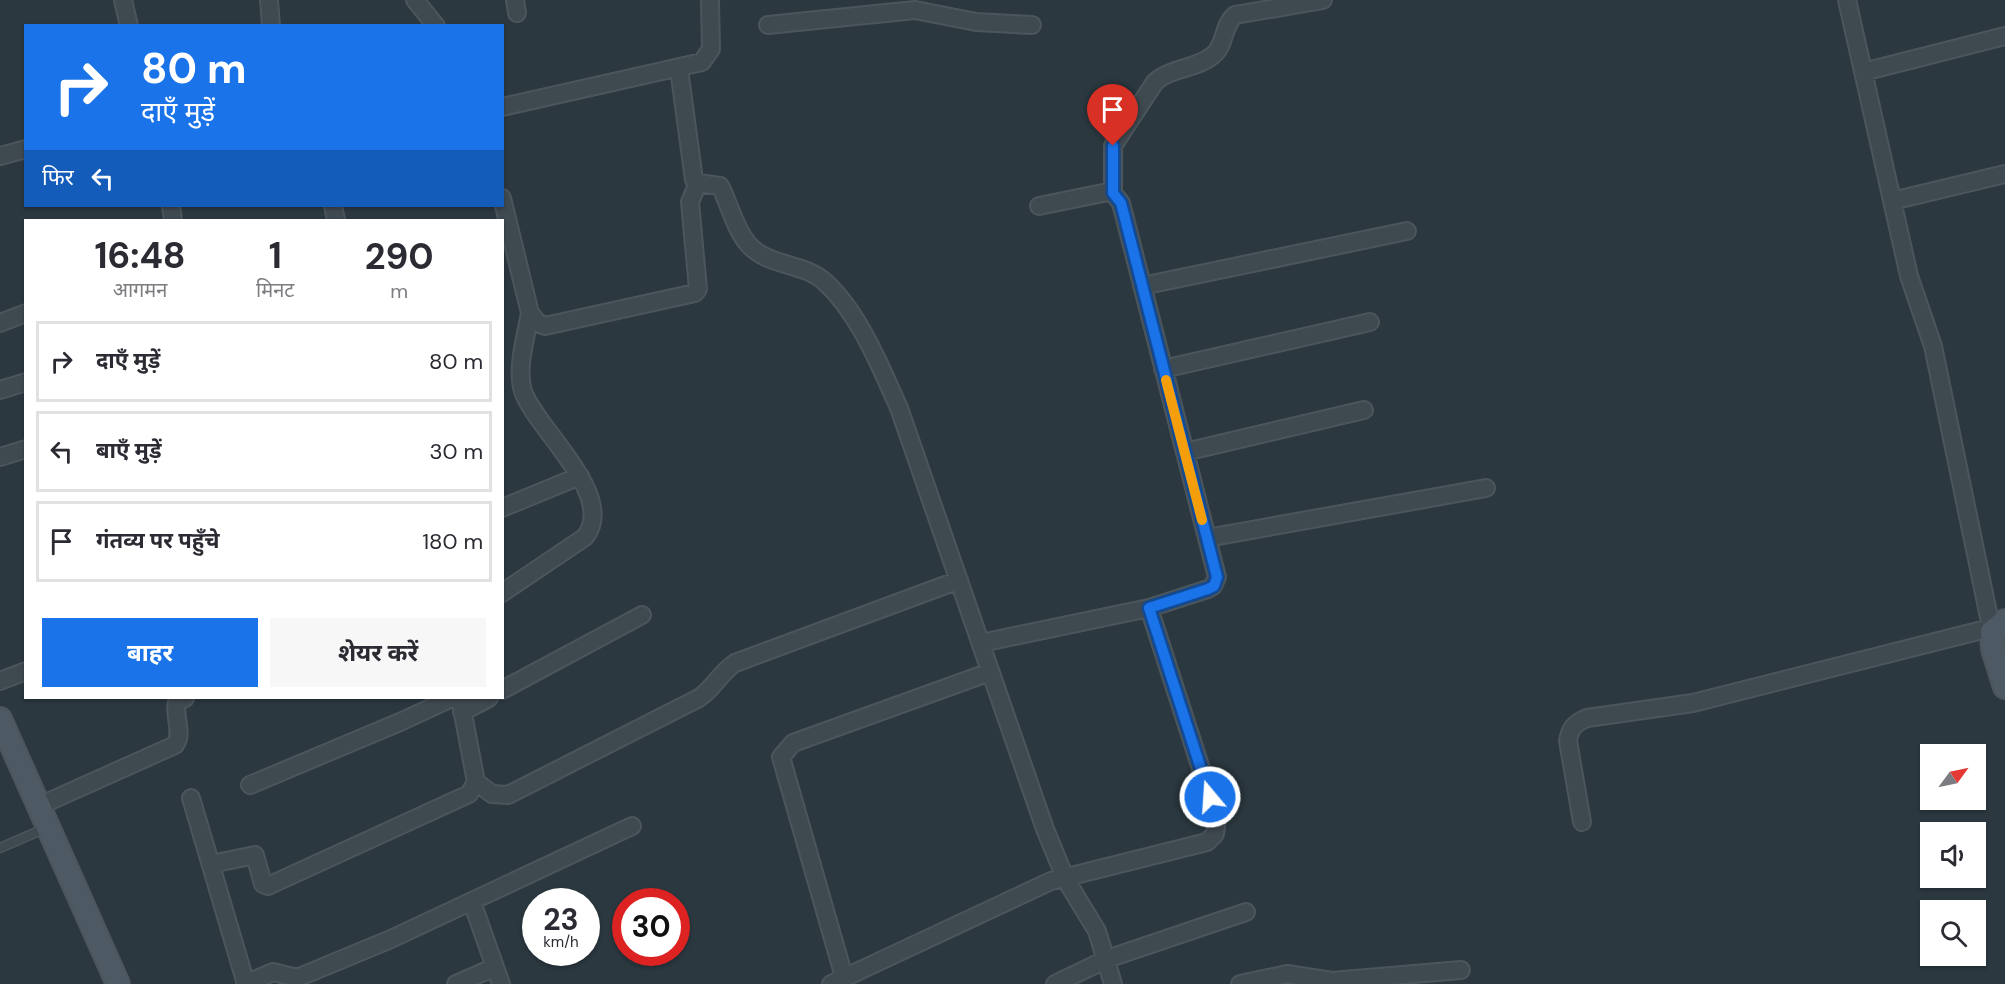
<!DOCTYPE html>
<html lang="hi">
<meta charset="utf-8">
<style>
body{margin:0;font-family:"DM Sans","Noto Sans Devanagari",sans-serif;background:#f7f7f7;color:#2b2b33;height:100vh;display:flex;flex-direction:column;font-size:22px;white-space:nowrap}
*{box-sizing:border-box;margin:0}
p{font-size:20px;color:#7c7c81}
.icon{flex:none;width:33px;height:33px;fill:none;stroke:currentColor;stroke-width:2;stroke-linecap:round;stroke-linejoin:round}
.map{position:relative;flex:1;overflow:hidden}
.side{position:absolute;left:24px;top:219px;width:480px;height:480px;display:flex;flex-direction:column;background:#fff;border-radius:0px;box-shadow:0 2px 4px #0004}
.side>*{flex:none}
.guide{position:absolute;left:24px;top:24px;width:480px;height:183px;border-radius:0px;box-shadow:0 2px 4px #0004;background:#1a73e8;color:#fff;overflow:hidden}
.needle{width:39px;rotate:57deg}
.controls{position:absolute;left:1920px;top:744px;display:grid;gap:12px}
.controls a{display:grid;place-items:center;width:66px;height:66px;border-radius:0px;background:#fff;box-shadow:0 2px 4px #0004;font-size:30px}
.speed{position:absolute;left:522px;top:888px;display:flex;gap:12px;font-size:30px;font-weight:700;text-align:center}
.speed>*{display:grid;place-content:center;width:78px;height:78px;border-radius:50%;background:#fff;box-shadow:0 2px 4px #0004;line-height:1}
.speed small{font-size:15px;font-weight:400}
.speed .limit{border:9px solid #d22;background:#fff;color:#111}
.pin{position:absolute;display:grid;place-items:center;width:51px;height:51px;color:#fff;margin:-62px -26px;border-radius:50% 50% 50% 0;rotate:-45deg;box-shadow:0 0 6px #0007}
.pin .icon{rotate:45deg}
.me{position:absolute;width:66px;margin:-33px;rotate:342deg;stroke-linejoin:round;filter:drop-shadow(0 0 4px #0008)}
.turn{display:flex;align-items:center;gap:21px;height:126px;padding:0 18px;font-size:27px}
.turn .icon{width:78px;height:78px;stroke-width:2.5}
.turn b{display:block;font-size:42px;line-height:51px}
.then{display:flex;align-items:center;height:57px;padding:0 18px;background:#0003;gap:12px;font-size:22px}
.eta{display:flex;justify-content:space-evenly;align-items:center;height:102px;text-align:center}
.eta b{font-size:36px;font-weight:700;line-height:42px}
.button{display:flex;gap:12px;margin-top:auto;padding:12px 18px}
.button a{flex:1;height:69px;border-radius:0px;background:#1a73e8;color:#fff;font-size:24px;font-weight:700;line-height:69px;text-align:center}
.button a+a{background:#f7f7f7;color:#2b2b33}
ul{padding:0;list-style:none}
li{display:flex;align-items:center;gap:18px;height:81px;margin:0 12px 9px;padding:0 6px;border:3px solid #e1e1e2;border-radius:0px}
li div{flex:1}
li b{display:block;font-size:22px}
li em{font-style:normal}
.map>svg:first-child{display:block}
.lines{fill:none;stroke-linecap:round;stroke-linejoin:round}
.lane-casing{stroke:#4b555c;stroke-width:11}
.street-casing{stroke:#4b555c;stroke-width:20}
.secondary-casing{stroke:#4b555c;stroke-width:26}
.lane{stroke:#3f4950;stroke-width:8}
.street{stroke:#3f4950;stroke-width:16}
.secondary{stroke:#4d5963;stroke-width:22}
.route-casing{stroke:#114b97;stroke-width:15}
.route{stroke:#1a73e8;stroke-width:10}
.slow{stroke:#f59e0b;stroke-width:10}
</style>
<div class="map">
<svg width="2005" height="984" viewBox="0 0 2005 984">
<rect width="100%" height="100%" fill="#2b3840"/>
<g class="lines">
<!-- lane casing -->
<g class="lane-casing">
<path id="lane" d="M0,848L46,828"/>
</g>
<!-- street casing -->
<g class="street-casing">
<path id="street" d="M123,0L129,26
M269,0L271,26
M415,0L436,26
M515,0L517,13
M1847,0L1909,276L1933,346L1992,632
M768,25L915,10L976,22L1032,25
M679,69L694,180L698,183L720,186C730,205 734,227 748,244C768,267 803,262 825,282C859,313 880,366 899,408L1045,829L1066,880L1097,931L1113,984
M1863,72L2005,36
M502,107L702,62L711,49L710,0
M0,156L26,149
M1113,193V146L1155,82C1172,67 1196,69 1212,56C1226,46 1222,26 1235,15L1323,0
M502,198L530,313L538,323L545,326L695,293L698,289L690,202L698,183
M1892,201L2005,174
M171,206L173,220
M333,206L336,220
M1142,286L1407,231
M0,323L26,313
M1163,369L1370,322
M0,390L26,382
M1185,452L1364,410
M0,457L26,449
M502,508L580,476
M1207,538L1486,488
M502,593L585,537C618,496 535,428 523,391C516,368 526,337 530,313
M981,643L1149,608L1208,589L1213,586L1217,577L1121,203L1113,193L1108,192L1039,206
M0,681L26,671
M502,690L642,615
M462,712L489,698
M476,782L492,794L508,795L699,698C714,688 720,673 735,663L959,580
M250,785L400,722L452,698
M191,798L246,984
M39,806L175,745C184,733 173,716 177,702L185,698
M1582,822L1568,741C1570,728 1575,723 1587,718L1693,703L1990,628
M211,864L255,855L263,884L268,886L469,794L476,782L460,698
M472,902L501,984
M844,977L781,757L793,743L990,672
M245,984L273,972L297,978L391,939L632,826
M456,984L495,967
M831,984L1051,881L1207,842L1215,834L1217,818L1149,608
M1055,984L1107,959L1246,912
M1240,984L1287,974L1332,981L1461,970"/>
</g>
<!-- secondary casing -->
<g class="secondary-casing">
<path id="secondary" d="M2005,621L1992,632L1993,649L2005,687
M0,719L118,984"/>
</g>
<!-- lane -->
<use href="#lane" class="lane"/>
<!-- street -->
<use href="#street" class="street"/>
<!-- secondary -->
<use href="#secondary" class="secondary"/>
</g>
<g class="lines">
<!-- route casing -->
<g class="route-casing">
<path id="route" d="M1113,146V193L1121,203L1217,577L1214,586L1208,589L1149,608L1210,797"/>
</g>
<!-- route -->
<use href="#route" class="route"/>
<!-- slow -->
<path class="slow" d="M1166,380L1202,520"/>
</g>
</svg>
<div class="controls">
<a><svg class="needle" viewBox="-14 -14 28 28"><path d="M0-13l5 13h-10z" fill="#e53935"/><path d="M0 13l5-13h-10z" fill="#7c7c81"/></svg></a>
<a><svg class="icon" aria-label="sound" viewBox="0 0 24 24"><path d="M4 9h4l5-4v14l-5-4H4zM17 9q2 3 0 6"/></svg></a>
<a><svg class="icon" aria-label="search" viewBox="0 0 24 24"><circle cx="10" cy="10" r="6"/><path d="M15 15l6 6"/></svg></a>
</div>
<div class="speed"><div>23<small>km/h</small></div><div class="limit">30</div></div>
<div class="pin" style="left:1113px;top:146px;background:#d93025"><svg class="icon" aria-label="arrive" viewBox="0 0 24 24"><path d="M6 21V4h12l-3 4 3 4H6"/></svg></div>
<svg class="me" style="left:1210px;top:797px" viewBox="-20 -20 40 40"><circle r="17" fill="#1a73e8" stroke="#fff" stroke-width="3"/><path d="M0-11L8 9 0 5-8 9z" fill="#fff"/></svg>
<div class="guide">
<div class="turn"><svg class="icon" aria-label="right" viewBox="0 0 24 24"><path d="M7 20v-9h11M14 6l5 5-5 5"/></svg><div><b>80 m</b>दाएँ मुड़ें</div></div>
<div class="then">फिर<svg class="icon" aria-label="left" viewBox="0 0 24 24"><path d="M17 20v-9H6M10 6l-5 5 5 5"/></svg></div>
</div>
<section class="side">
<div class="eta">
<div><b>16:48</b><p>आगमन</p></div>
<div><b>1</b><p>मिनट</p></div>
<div><b>290</b><p>m</p></div>
</div>
<ul>
<li><svg class="icon" aria-label="right" viewBox="0 0 24 24"><path d="M7 20v-9h11M14 6l5 5-5 5"/></svg><div><b>दाएँ मुड़ें</b></div><em>80 m</em></li>
<li><svg class="icon" aria-label="left" viewBox="0 0 24 24"><path d="M17 20v-9H6M10 6l-5 5 5 5"/></svg><div><b>बाएँ मुड़ें</b></div><em>30 m</em></li>
<li><svg class="icon" aria-label="arrive" viewBox="0 0 24 24"><path d="M6 21V4h12l-3 4 3 4H6"/></svg><div><b>गंतव्य पर पहुँचे</b></div><em>180 m</em></li>
</ul>
<div class="button"><a>बाहर</a><a>शेयर करें</a></div>
</section>
</div>
